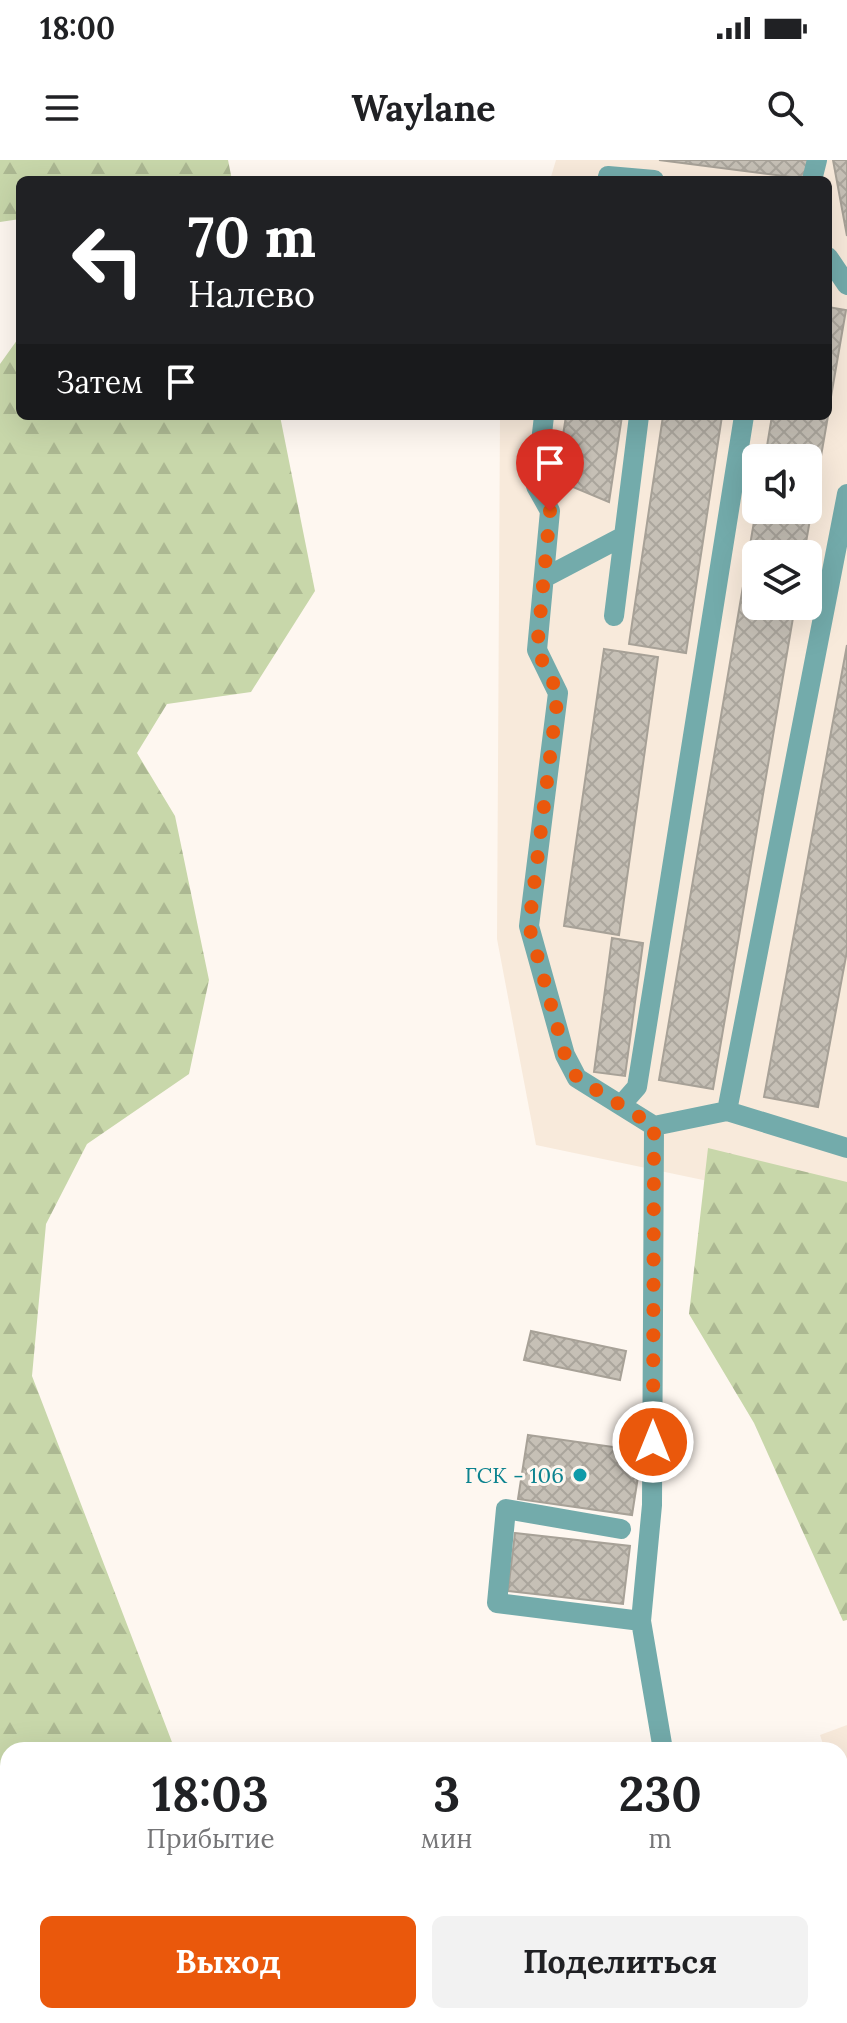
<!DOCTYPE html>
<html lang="ru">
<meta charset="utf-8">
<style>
body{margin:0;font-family:Lora,serif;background:#f2f2f2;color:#202124;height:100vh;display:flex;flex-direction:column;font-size:30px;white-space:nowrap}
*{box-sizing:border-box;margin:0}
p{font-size:26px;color:#757577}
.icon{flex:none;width:44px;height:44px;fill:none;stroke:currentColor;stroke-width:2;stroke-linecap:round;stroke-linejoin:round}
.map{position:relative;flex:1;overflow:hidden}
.drawer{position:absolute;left:0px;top:1582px;width:848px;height:282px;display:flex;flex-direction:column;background:#fff;border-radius:24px 24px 0 0;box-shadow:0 8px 32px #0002}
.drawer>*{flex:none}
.hud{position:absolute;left:16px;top:16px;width:816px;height:244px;border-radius:12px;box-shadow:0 8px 32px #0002;background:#202124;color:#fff;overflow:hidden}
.tools{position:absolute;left:742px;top:284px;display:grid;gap:16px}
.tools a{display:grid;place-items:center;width:80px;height:80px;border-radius:12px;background:#fff;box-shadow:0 8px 32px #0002;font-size:40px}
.pin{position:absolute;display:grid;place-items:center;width:68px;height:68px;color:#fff;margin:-82px -34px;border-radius:50% 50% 50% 0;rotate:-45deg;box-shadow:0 0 8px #0007}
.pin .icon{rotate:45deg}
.me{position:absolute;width:88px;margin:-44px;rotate:0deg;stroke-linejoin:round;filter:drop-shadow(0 0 6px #0008)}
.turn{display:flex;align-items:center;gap:28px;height:168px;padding:0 40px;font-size:36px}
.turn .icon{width:104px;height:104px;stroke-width:2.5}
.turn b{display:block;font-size:56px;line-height:68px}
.then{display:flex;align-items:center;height:76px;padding:0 40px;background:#0003;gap:16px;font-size:30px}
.eta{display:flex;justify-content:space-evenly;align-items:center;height:136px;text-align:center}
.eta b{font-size:48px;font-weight:800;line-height:56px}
.button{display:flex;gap:16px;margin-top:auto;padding:16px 40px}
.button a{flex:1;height:92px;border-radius:12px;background:#ea580c;color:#fff;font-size:32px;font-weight:800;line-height:92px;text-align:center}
.button a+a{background:#f2f2f2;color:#202124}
.status{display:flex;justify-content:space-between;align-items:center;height:56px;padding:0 40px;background:#fff;direction:ltr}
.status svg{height:22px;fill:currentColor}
header{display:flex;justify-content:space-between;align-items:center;height:104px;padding:0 40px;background:#fff;font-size:36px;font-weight:800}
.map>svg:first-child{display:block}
.built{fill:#f8eadb;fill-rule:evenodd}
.forest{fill:url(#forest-firs)}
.building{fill:url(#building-cross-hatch);stroke:#a7a197;stroke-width:2}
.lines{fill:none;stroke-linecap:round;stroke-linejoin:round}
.minor{stroke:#73abab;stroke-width:20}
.route{stroke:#ea580c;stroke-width:14;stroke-dasharray:0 25.2}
.culture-dot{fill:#0f9aa8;stroke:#fef7f0;stroke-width:3}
.labels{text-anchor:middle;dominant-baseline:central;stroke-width:6;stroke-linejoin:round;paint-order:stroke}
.culture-label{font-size:22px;fill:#0d838f;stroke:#fef7f0;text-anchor:end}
</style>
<div class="status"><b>18:00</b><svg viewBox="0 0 49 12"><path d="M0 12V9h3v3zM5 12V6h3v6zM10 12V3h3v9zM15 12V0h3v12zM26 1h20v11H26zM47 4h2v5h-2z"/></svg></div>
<header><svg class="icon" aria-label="menu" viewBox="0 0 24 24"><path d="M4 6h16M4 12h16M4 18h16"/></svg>Waylane<svg class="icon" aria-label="search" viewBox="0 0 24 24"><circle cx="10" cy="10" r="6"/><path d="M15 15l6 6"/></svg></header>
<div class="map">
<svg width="847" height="1863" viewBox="0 0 847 1863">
<defs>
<pattern id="forest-firs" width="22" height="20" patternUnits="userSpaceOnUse" patternTransform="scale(2)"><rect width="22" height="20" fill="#c8d7aa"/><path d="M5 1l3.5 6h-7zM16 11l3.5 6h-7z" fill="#acb892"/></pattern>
<pattern id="building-cross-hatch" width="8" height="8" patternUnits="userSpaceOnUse" patternTransform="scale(2)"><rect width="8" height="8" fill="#c6c0b6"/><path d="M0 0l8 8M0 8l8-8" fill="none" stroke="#aaa59c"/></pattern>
</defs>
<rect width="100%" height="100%" fill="#fef7f0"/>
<!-- built -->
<path class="built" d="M556,0H847V1050L536,985L497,779L500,256H828V20H550ZM756,298H808V350H756ZM756,394H808V446H756Z
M847,1565V1661L840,1639V1590H825L820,1575Z"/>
<!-- forest -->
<path class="forest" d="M0,0H228L232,20H20V59L0,62Z
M20,176V256H280L315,431L251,532L167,544L137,593L175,656L209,820L189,914L87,984L46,1064L32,1216L175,1590H8V1856H177V1863H0V204Z
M708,988L847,1022V1460L843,1461L754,1263L689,1154Z"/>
<!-- building -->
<path class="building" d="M659,0H810L807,19Z
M833,0H847V76Z
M828,147L846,150L828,254Z
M566,256H622L609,342L556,320Z
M663,256H722L686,493L629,484Z
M772,256H828L804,394H756V446H795L713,929L659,920L756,350H808V298H765Z
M847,485V791L818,947L764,937Z
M604,489L658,497L619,775L564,766Z
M612,778L643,783L625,916L594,912Z
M531,1171L626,1191L620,1220L524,1200Z
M528,1275L642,1291L632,1355L518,1339Z
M515,1373L630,1386L623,1444L508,1431Z
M518,1856H611V1863H517Z"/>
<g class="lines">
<!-- minor -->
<path class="minor" d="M608,16L654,20
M812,20L817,0
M828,97L847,125
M544,256L536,326L550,351L537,490L558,533L529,766L565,895L577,918L654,966L727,951L847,988
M544,418L622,377
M614,456L639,256
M622,944L637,927L744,256
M727,951L847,334
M654,966L652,1345L641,1461L663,1590
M621,1369L506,1349L497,1443L641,1461
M658,1856L659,1863
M708,1856L710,1863"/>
</g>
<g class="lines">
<!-- route -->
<path class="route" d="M550,351L537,490L558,533L529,766L565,895L577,918L654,966L653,1282"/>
</g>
<!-- markers -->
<circle class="culture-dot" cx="580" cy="1315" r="8"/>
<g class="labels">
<!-- culture labels -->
<g class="culture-label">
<text x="564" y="1315">ГСК - 106</text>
</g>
</g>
</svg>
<div class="tools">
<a><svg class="icon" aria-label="sound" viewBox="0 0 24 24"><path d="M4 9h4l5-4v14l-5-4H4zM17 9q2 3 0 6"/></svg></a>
<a><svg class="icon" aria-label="layers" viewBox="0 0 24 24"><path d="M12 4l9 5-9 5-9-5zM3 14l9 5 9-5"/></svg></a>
</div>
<div class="pin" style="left:550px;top:351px;background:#d93025"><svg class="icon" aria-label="arrive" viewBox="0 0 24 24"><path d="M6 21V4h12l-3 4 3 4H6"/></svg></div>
<svg class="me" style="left:653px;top:1282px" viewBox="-20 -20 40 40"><circle r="17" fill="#ea580c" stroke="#fff" stroke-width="3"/><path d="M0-11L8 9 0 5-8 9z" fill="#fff"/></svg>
<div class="hud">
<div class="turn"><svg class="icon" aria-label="left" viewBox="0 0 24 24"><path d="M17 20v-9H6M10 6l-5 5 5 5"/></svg><div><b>70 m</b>Налево</div></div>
<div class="then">Затем<svg class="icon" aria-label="arrive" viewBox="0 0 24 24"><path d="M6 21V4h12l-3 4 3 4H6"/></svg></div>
</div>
<section class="drawer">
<div class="eta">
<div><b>18:03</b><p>Прибытие</p></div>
<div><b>3</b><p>мин</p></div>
<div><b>230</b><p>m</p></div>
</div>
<div class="button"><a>Выход</a><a>Поделиться</a></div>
</section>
</div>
